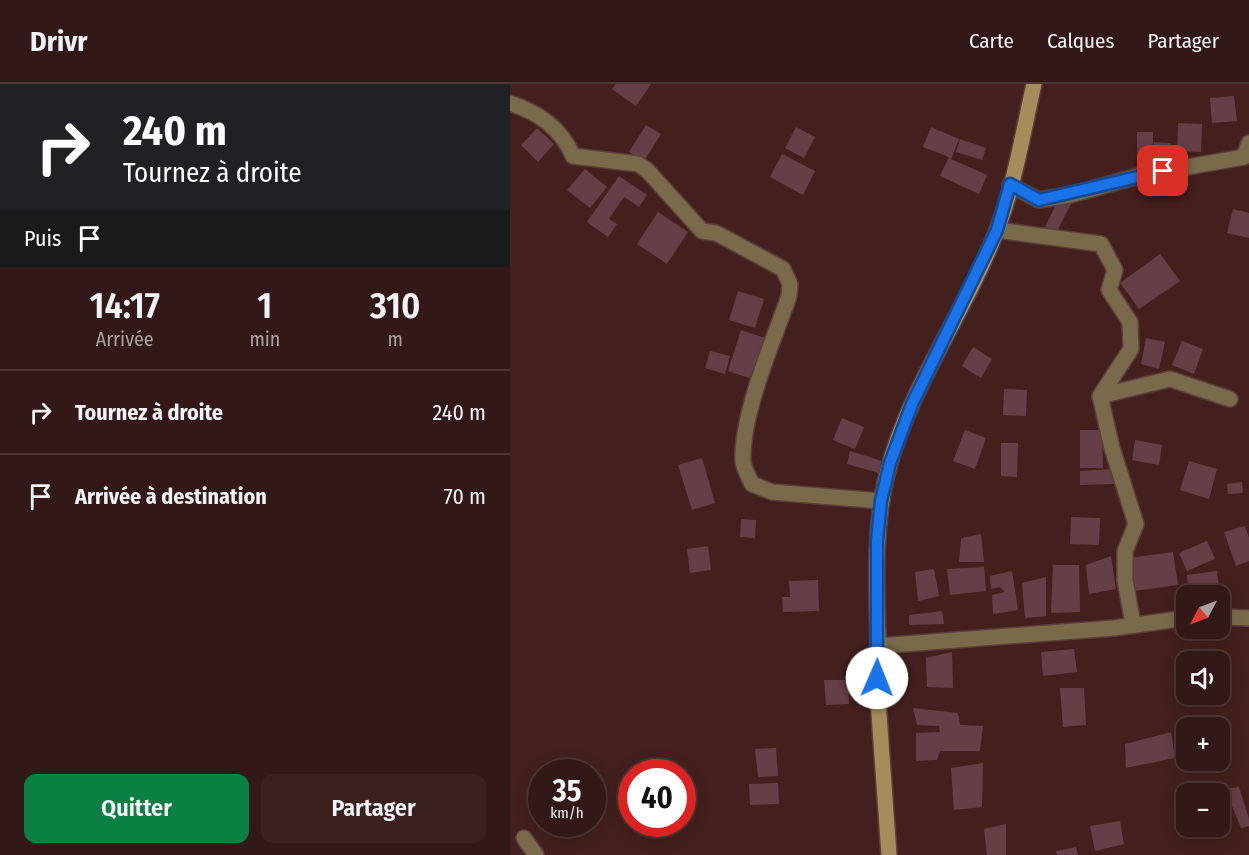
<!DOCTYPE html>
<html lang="fr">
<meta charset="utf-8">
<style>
body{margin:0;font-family:"Fira Sans Condensed",sans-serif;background:#3a211f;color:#f1f3f6;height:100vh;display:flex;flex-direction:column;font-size:22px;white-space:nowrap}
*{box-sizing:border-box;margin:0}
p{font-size:20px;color:#a8a0a1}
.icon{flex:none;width:33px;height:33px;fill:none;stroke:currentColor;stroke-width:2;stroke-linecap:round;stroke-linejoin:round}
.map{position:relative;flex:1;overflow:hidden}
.details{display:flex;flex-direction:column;background:#321816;width:510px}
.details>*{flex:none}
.guide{background:#202124;color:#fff;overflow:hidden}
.needle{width:39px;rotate:229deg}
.buttons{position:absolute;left:666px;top:501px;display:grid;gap:12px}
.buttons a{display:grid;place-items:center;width:54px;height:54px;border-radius:12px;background:#321816;box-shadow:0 3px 15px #0003,0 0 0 2px #4d3735;font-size:30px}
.speed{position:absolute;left:18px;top:675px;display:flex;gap:12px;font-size:30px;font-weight:700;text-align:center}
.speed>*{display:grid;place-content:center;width:78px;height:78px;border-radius:50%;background:#321816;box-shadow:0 3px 15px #0003,0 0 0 2px #4d3735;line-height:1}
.speed small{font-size:15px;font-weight:400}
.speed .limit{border:9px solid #d22;background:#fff;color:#111}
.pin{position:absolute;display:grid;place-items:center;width:51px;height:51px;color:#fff;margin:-26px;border-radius:12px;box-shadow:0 3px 9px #0006}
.me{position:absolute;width:66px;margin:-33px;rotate:1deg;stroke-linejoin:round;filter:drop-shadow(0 0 4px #0008)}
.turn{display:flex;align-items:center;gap:21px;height:126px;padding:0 24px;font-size:27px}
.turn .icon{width:78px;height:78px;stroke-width:2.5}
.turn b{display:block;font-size:42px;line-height:51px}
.then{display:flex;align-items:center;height:57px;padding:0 24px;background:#0003;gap:12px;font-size:22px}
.eta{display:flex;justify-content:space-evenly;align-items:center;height:102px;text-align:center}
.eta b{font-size:36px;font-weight:600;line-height:42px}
.button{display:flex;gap:12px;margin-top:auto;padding:12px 24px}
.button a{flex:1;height:69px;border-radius:12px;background:#0b8043;color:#fff;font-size:24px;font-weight:600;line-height:69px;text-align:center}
.button a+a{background:#3a211f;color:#f1f3f6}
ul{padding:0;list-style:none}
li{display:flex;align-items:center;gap:18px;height:84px;padding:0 24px;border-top:2px solid #4d3735}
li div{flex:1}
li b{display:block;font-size:22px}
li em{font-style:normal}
header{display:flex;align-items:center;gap:36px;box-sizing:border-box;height:84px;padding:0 30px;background:#321816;border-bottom:2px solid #4d3735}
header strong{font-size:28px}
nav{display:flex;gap:33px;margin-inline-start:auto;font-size:21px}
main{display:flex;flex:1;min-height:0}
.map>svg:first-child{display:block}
.building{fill:#653f47}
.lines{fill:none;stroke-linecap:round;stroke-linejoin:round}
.street-casing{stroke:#5d3d3a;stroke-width:18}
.secondary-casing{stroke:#5d3d3a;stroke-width:18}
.street{stroke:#796a4c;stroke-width:15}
.secondary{stroke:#a48d5b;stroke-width:15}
.route-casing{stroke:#114b97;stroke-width:15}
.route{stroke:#1a73e8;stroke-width:10}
</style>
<header>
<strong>Drivr</strong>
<nav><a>Carte</a><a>Calques</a><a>Partager</a></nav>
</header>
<main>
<section class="details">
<div class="guide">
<div class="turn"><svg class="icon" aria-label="right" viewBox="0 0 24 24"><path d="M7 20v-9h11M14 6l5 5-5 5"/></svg><div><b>240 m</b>Tournez à droite</div></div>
<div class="then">Puis<svg class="icon" aria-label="arrive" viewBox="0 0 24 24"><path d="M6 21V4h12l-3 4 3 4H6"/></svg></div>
</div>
<div class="eta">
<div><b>14:17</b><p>Arrivée</p></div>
<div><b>1</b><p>min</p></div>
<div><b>310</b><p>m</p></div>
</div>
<ul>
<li><svg class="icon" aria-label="right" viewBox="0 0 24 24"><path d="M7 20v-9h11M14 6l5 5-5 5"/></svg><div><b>Tournez à droite</b></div><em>240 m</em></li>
<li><svg class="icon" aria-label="arrive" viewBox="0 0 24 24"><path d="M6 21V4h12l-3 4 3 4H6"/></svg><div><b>Arrivée à destination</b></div><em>70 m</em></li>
</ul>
<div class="button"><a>Quitter</a><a>Partager</a></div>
</section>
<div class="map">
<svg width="739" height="771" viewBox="0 0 739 771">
<rect width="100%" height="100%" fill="#43201d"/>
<!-- building -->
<path class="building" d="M106,0H141L126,22L102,5Z
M724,12L727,37L702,39L700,14Z
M668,39L692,40L691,68L667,67Z
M136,41L151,50L134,77L119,68Z
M286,43L305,53L294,74L275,64Z
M421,43L449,55L441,75L477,91L469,110L430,92L439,73L413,63Z
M27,44L44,60L28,78L11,61Z
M627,48H643V78H627Z
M450,55L476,64L472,76L446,68Z
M644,58L661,59L660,81L643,80Z
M272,70L305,87L293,111L260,93Z
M75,85L97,103L80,124L57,106Z
M109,92L137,111L129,123L114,113L99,135L107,140L98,153L77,138Z
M549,114L561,120L546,149L535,143Z
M723,125L739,129V154L717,149Z
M148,128L178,148L157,180L127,160Z
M650,170L670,197L629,225L610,199Z
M228,207L254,215L245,244L219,236Z
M231,246L255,254L242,295L218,287Z
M636,254L655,258L649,285L631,280Z
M672,257L693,265L684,290L662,281Z
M463,263L482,275L471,294L452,282Z
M200,267L220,272L215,290L195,284Z
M494,305L517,306L516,332L493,331Z
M332,334L354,343L345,365L323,356Z
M455,346L476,354L465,385L443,377Z
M570,346H592L593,384H570Z
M625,356L652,361L649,381L622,376Z
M491,359H508L507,393L491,392Z
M340,367L372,377L369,389L337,380Z
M192,374L205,419L182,426L168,381Z
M679,377L707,385L699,415L670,406Z
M603,385L604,400L570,401V387Z
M732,398L733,409L718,410L717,400Z
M561,433L590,434L589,461L560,460Z
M231,435L246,436L245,454L230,453Z
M735,442L739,454V477L726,482L714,448Z
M471,450L474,478H449L451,454Z
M697,457L705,475L677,487L669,469Z
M198,462L201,486L180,489L177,465Z
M663,468L668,501L624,507L619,474Z
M601,472L606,505L579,510L576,481Z
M543,481H569L570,528L541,529Z
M474,483L476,507L440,511L437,485Z
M424,485L429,512L408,517L405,488Z
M502,487L508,526L483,530L482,511L495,508L490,503L481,505L480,492Z
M707,487L710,512H679L677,491Z
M536,493V532L515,534L512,499Z
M308,496L309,527L273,528L272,513H280L279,497Z
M432,527L434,540L399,541V531Z
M564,565L567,588L533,592L531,568Z
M442,568L443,604L417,603L416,574Z
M314,596H338L339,620L316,621Z
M550,604H574L576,641L553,643Z
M403,624L448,629L450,641L473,642L470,667H430L427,676L406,677V649L430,648L429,642L407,641Z
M661,648L665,674L616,684L615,660Z
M266,664L268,692L248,693L245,665Z
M473,679L472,723L444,726L441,684Z
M268,699L269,720L240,721L239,700Z
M729,703L739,735V742L731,744L715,705Z
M610,737L614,760L585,767L580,742Z
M496,740V771H477L474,745Z
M566,763L568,771H547L546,767Z"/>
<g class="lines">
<!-- street casing -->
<g class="street-casing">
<path id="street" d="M0,19C29,29 51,44 63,72L128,80L137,86L192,147L206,149L273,185L280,200L279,212C263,258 231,330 233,378C234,385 239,393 242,400L262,408L371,417
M500,101L529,116L560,111L632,91L734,73L739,59
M487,146L591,160L605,186L599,206L620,238L621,265L590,312L602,364L626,440L615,467V496L623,540
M590,312L660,295L720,315
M710,533L739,534
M368,562L604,544L676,534
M14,754L26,771"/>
</g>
<!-- secondary casing -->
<g class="secondary-casing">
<path id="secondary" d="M379,771L365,573L368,562C367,505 363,446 377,390C399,303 455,229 487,146C505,99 513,48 524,0"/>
</g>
<!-- street -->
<use href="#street" class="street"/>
<!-- secondary -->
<use href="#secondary" class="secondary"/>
</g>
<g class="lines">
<!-- route casing -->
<g class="route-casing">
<path id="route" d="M367,594V457L371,417L380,379L402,320L487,146L500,100L529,116L653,87"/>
</g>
<!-- route -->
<use href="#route" class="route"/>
</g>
</svg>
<div class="buttons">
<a><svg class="needle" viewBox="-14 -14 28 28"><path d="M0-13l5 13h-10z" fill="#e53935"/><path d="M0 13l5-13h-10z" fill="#a8a0a1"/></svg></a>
<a><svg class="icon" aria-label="sound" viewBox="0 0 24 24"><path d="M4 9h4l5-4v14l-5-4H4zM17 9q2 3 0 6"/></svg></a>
<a>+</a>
<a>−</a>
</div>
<div class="speed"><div>35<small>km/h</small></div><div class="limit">40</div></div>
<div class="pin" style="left:653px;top:87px;background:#d93025"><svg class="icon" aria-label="arrive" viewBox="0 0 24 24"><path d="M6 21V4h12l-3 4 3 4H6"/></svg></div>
<svg class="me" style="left:367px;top:594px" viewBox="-20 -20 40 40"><circle r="19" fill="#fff"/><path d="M0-13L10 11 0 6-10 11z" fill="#1a73e8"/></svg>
</div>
</main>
